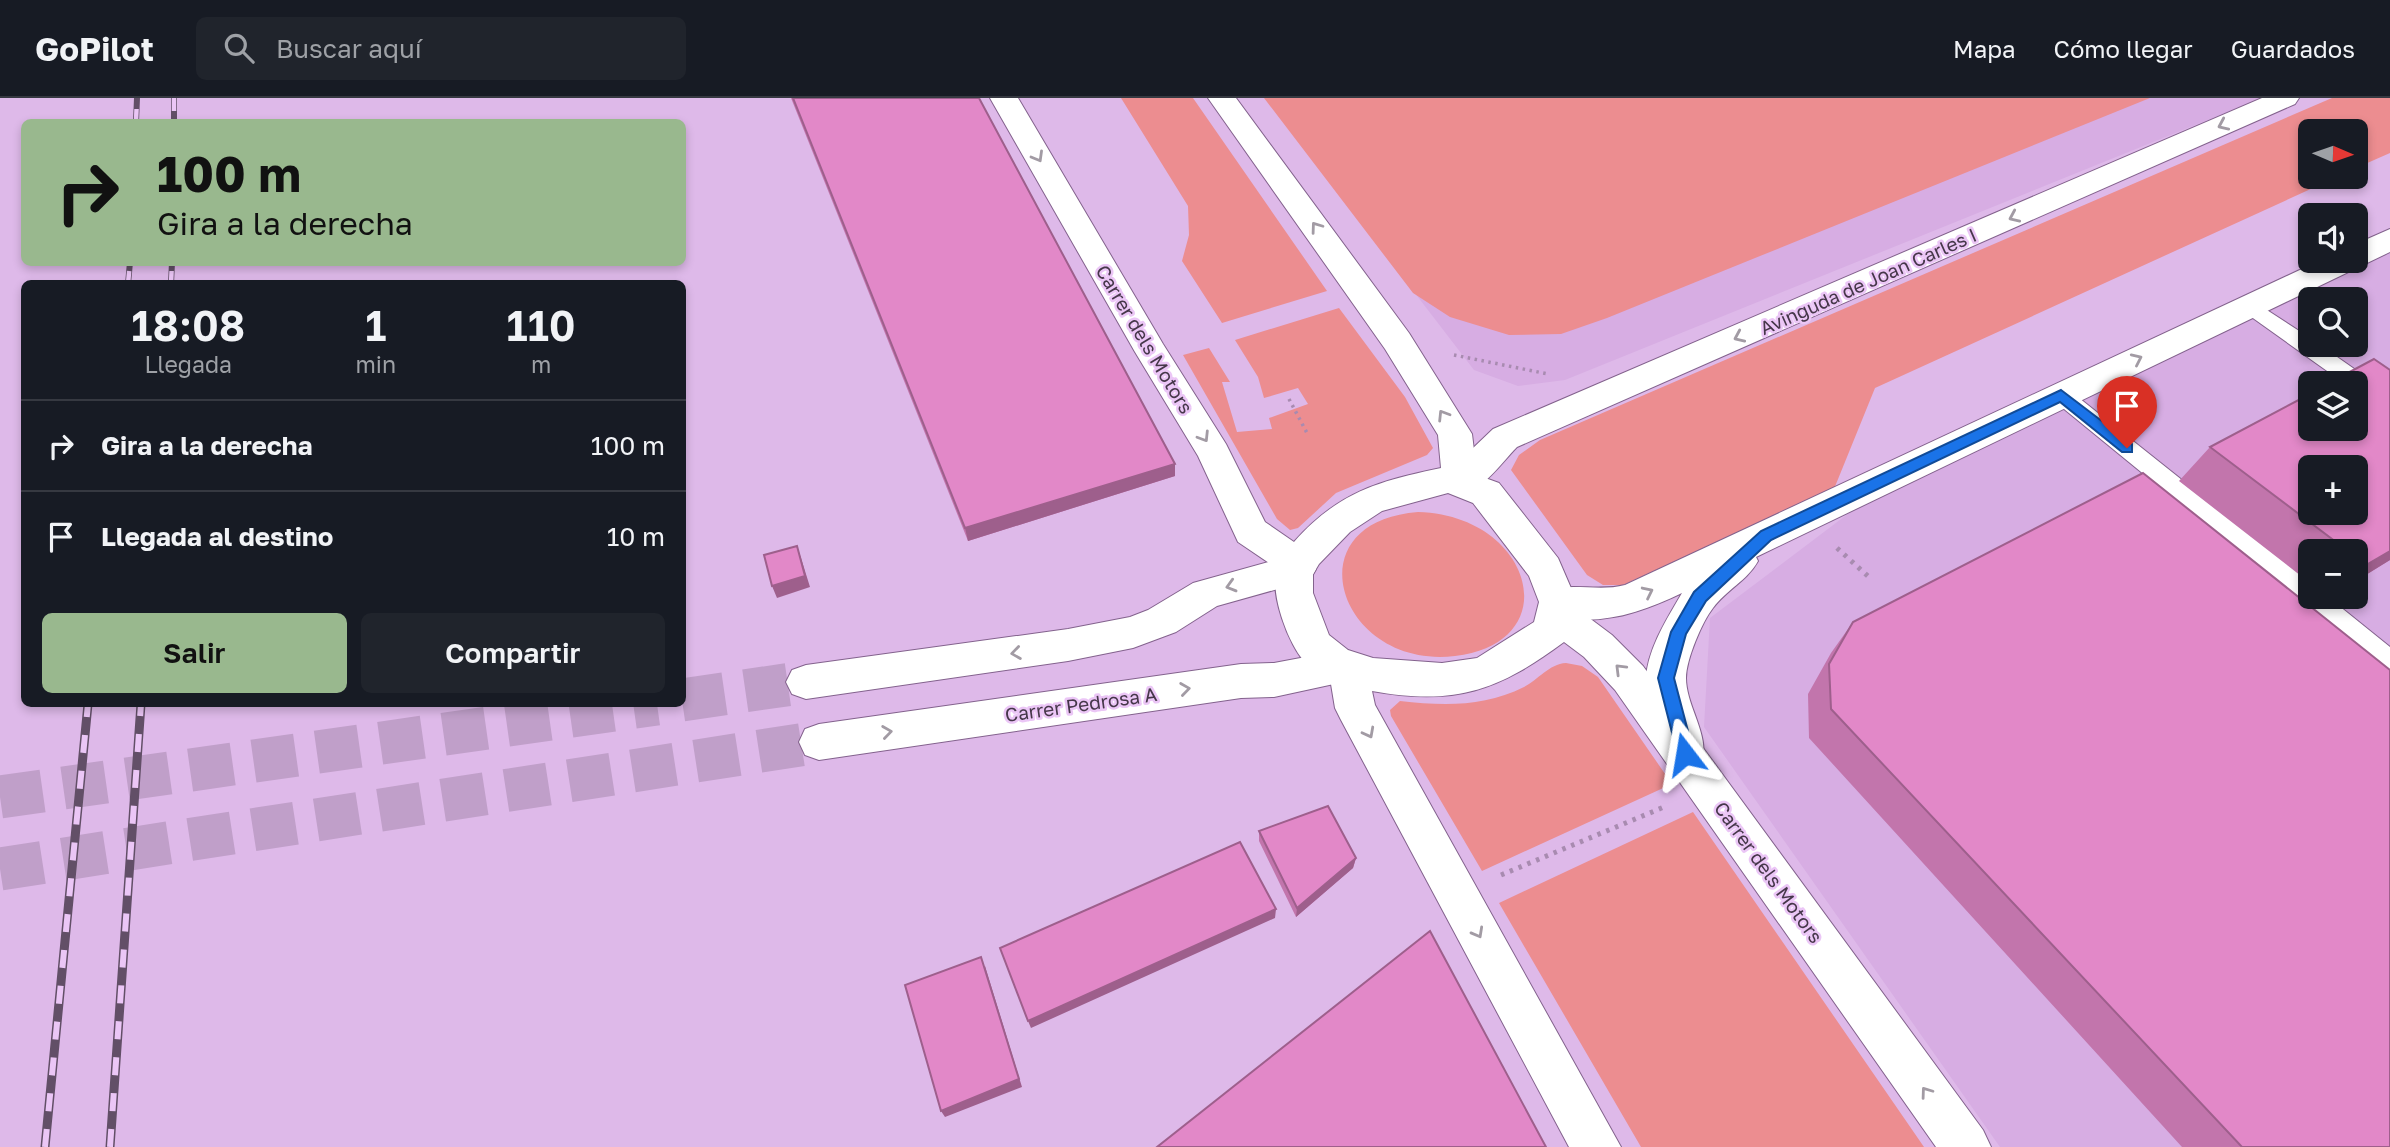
<!DOCTYPE html>
<html lang="es">
<meta charset="utf-8">
<style>
body{margin:0;font-family:"Golos Text",sans-serif;background:#20242c;color:#f1f3f6;height:100vh;display:flex;flex-direction:column;font-size:26px;white-space:nowrap}
*{box-sizing:border-box;margin:0}
p{font-size:23px;color:#9ea1a6}
.icon{flex:none;width:38px;height:38px;fill:none;stroke:currentColor;stroke-width:2;stroke-linecap:round;stroke-linejoin:round}
.map{position:relative;flex:1;overflow:hidden}
.side{position:absolute;left:21px;top:182px;width:665px;height:427px;display:flex;flex-direction:column;background:#171b24;border-radius:10px;box-shadow:0 4px 10px #0003}
.side>*{flex:none}
.hud{position:absolute;left:21px;top:21px;width:665px;height:147px;border-radius:10px;box-shadow:0 4px 10px #0003;background:#99b88e;color:#111;overflow:hidden}
.needle{width:46px;rotate:92deg}
.fabs{position:absolute;left:2298px;top:21px;display:grid;gap:14px}
.fabs a{display:grid;place-items:center;width:70px;height:70px;border-radius:10px;background:#171b24;box-shadow:0 4px 10px #0003;font-size:35px}
.pin{position:absolute;display:grid;place-items:center;width:60px;height:60px;color:#fff;margin:-72px -30px;border-radius:50% 50% 50% 0;rotate:-45deg;box-shadow:0 0 7px #0007}
.pin .icon{rotate:45deg}
.me{position:absolute;width:77px;margin:-38px;rotate:346deg;stroke-linejoin:round;filter:drop-shadow(0 0 5px #0008)}
.turn{display:flex;align-items:center;gap:24px;height:147px;padding:0 21px;font-size:32px}
.turn .icon{width:91px;height:91px;stroke-width:2.5}
.turn b{display:block;font-size:49px;line-height:60px}
.eta{display:flex;justify-content:space-evenly;align-items:center;height:119px;text-align:center}
.eta b{font-size:42px;font-weight:600;line-height:49px}
.action{display:flex;gap:14px;margin-top:auto;padding:14px 21px}
.action a{flex:1;height:80px;border-radius:10px;background:#99b88e;color:#111;font-size:28px;font-weight:600;line-height:80px;text-align:center}
.action a+a{background:#20242c;color:#f1f3f6}
ul{padding:0;list-style:none}
li{display:flex;align-items:center;gap:21px;height:91px;padding:0 21px;border-top:2px solid #363941}
li div{flex:1}
li b{display:block;font-size:26px}
li em{font-style:normal}
header{display:flex;align-items:center;gap:42px;box-sizing:border-box;height:98px;padding:0 35px;background:#171b24;border-bottom:2px solid #363941}
header strong{font-size:33px}
nav{display:flex;gap:38px;margin-inline-start:auto;font-size:24px}
.search{width:490px;height:63px;background:#20242c;display:flex;align-items:center;gap:18px;box-sizing:border-box;padding:0 24px;border-radius:10px;color:#9ea1a6;font-size:26px}
.map>svg:first-child{display:block}
.built{fill:#d7ade3;fill-rule:evenodd}
.green{fill:#ec8d90}
.lines{fill:none;stroke-linecap:round;stroke-linejoin:round}
.street-tunnel{stroke:#c09fc9;stroke-width:43;stroke-dasharray:43 21;stroke-linecap:butt}
.lane-casing{stroke:#83628d;stroke-width:2}
.street-casing{stroke:#83628d;stroke-width:2}
.secondary-casing{stroke:#83628d;stroke-width:2}
.path-far1{stroke:#a88bb0;stroke-width:3.5;stroke-dasharray:2.5 4.5;stroke-linecap:butt}
.path{stroke:#a88bb0;stroke-width:5;stroke-dasharray:3.5 6;stroke-linecap:butt}
.lane{fill:#fff;fill-rule:evenodd}
.street{fill:#fff;fill-rule:evenodd}
.secondary{fill:#fff;fill-rule:evenodd}
.rail-far1-casing{stroke:#624f67;stroke-width:6}
.rail-casing{stroke:#624f67;stroke-width:9}
.rail-far1{stroke:#ebc6f6;stroke-width:4.5;stroke-dasharray:13;stroke-linecap:butt}
.rail{stroke:#ebc6f6;stroke-width:6;stroke-dasharray:18;stroke-linecap:butt}
.wall{fill:#c275ac}
.shaded-wall{fill:#9e5f8c}
.building{fill:#e288c8;stroke:#9e5f8c;stroke-width:2;fill-rule:evenodd}
.oneway{stroke:#a29ba4}
.route{fill:#1a73e8;stroke:#114b97;stroke-width:2}
.labels{text-anchor:middle;dominant-baseline:central;stroke-width:5;stroke-linejoin:round;paint-order:stroke}
.street-label{font-size:19px;fill:#46374a;stroke:#ebc6f6}
</style>
<header>
<strong>GoPilot</strong>
<div class="search"><svg class="icon" aria-label="search" viewBox="0 0 24 24"><circle cx="10" cy="10" r="6"/><path d="M15 15l6 6"/></svg>Buscar aquí</div>
<nav><a>Mapa</a><a>Cómo llegar</a><a>Guardados</a></nav>
</header>
<div class="map">
<svg width="2390" height="1049" viewBox="0 0 2390 1049">
<rect width="100%" height="100%" fill="#deb9e9"/>
<!-- built -->
<path class="built" d="M1265,0H2262L1565,282L1518,288L1474,272Z
M2390,141V1049H2000L1704,629L1710,520L1910,369L2345,163H2356V158ZM2310,201H2356V247H2310ZM2310,285H2356V331H2310ZM2310,369H2356V415H2310ZM2310,453H2356V499H2310Z"/>
<!-- green -->
<path class="green" d="M1121,0H1193L1327,193L1222,225L1182,163L1189,137L1188,108Z
M1264,0H2150L1607,220L1561,236L1509,237L1450,219L1413,195Z
M2332,0H2390V55L2356,70V33H2310V79H2337L1875,290L1834,391L1623,487H1603L1587,477L1511,372L1519,357L1540,342Z
M1339,210L1405,299L1433,350L1427,357L1336,395L1298,430L1290,432L1277,421L1183,257L1209,250L1230,284H1222L1237,334L1272,331L1269,320L1308,306L1298,290L1264,300L1258,279L1235,242Z
M1418,414C1532,417 1569,544 1455,558C1339,572 1290,424 1418,414Z
M1566,565L1582,568L1598,579L1672,686L1482,773L1391,618L1390,612L1400,603C1444,608 1484,609 1524,589C1538,582 1549,566 1566,565Z
M1693,714L1924,1049H1641L1499,805Z"/>
<g class="lines">
<!-- street-tunnel -->
<path class="street-tunnel" d="M682,602L806,584
M0,699L657,606
M0,771L819,644"/>
<!-- lane casing -->
<g class="lane-casing">
<path id="lane" d="M2250,201L2310,240V247H2320L2390,296V315L2356,293V285H2344L2243,213L2240,208Z
M2061,289L2069,292L2310,484V499H2328L2390,549V573L2381,570L2053,302L2050,297L2053,292Z"/>
</g>
<!-- street casing -->
<g class="street-casing">
<path id="street" d="M2262,0H2299L2295,6L1517,349C1498,368 1478,402 1449,393L1444,383L1449,373L1493,331Z
M2390,131V154L1756,459L1758,463C1747,483 1726,492 1713,510C1702,524 1686,562 1686,580C1686,610 1713,640 1700,669L1685,674L1670,669C1663,653 1645,596 1646,580C1648,550 1668,519 1682,495C1638,516 1593,531 1545,515L1539,504L1545,493C1571,484 1599,494 1625,487L2319,163H2356V146Z
M1297,456L1310,460L1316,471L1310,482L1217,508L1176,534L1133,550L1068,563L806,601L792,596L786,584L792,572L806,567L1068,531L1130,519L1148,512L1193,485Z
M1343,552L1357,557L1363,569L1357,581L1274,599L1241,600L819,662L805,657L799,644L805,631L819,626L1241,566L1274,565Z"/>
</g>
<!-- secondary casing -->
<g class="secondary-casing">
<path id="secondary" d="M990,0H1018L1163,246L1226,346L1265,424L1294,444C1338,394 1379,383 1441,370L1438,337L1385,251L1208,0H1236L1409,235L1472,336L1477,377L1499,385L1558,460L1577,504L1576,510L1612,537L1643,568L1983,1032L1991,1049H1936L1615,592L1584,559L1564,544C1498,593 1455,608 1372,593L1375,607L1621,1049H1569L1341,622L1335,610L1330,580C1321,576 1312,572 1306,565C1289,549 1268,492 1278,471L1238,444L1198,358L1135,254ZM1448,395L1473,405L1529,478L1539,504L1534,524L1477,560L1442,565L1373,560L1348,552L1329,537L1313,495V476L1319,466L1350,434L1382,413Z"/>
</g>
<!-- path-far1 -->
<path class="path-far1" d="M1454,257L1548,276
M1289,301L1307,335"/>
<!-- path -->
<path class="path" d="M1837,450L1870,480
M1501,777L1664,709"/>
<!-- lane -->
<use href="#lane" class="lane"/>
<!-- street -->
<use href="#street" class="street"/>
<!-- secondary -->
<use href="#secondary" class="secondary"/>
<!-- rail-far1 casing -->
<g class="rail-far1-casing">
<path id="rail-far1" d="M174,0V24
M136,24L137,0
M128,186L130,164
M171,186L172,164"/>
</g>
<!-- rail casing -->
<g class="rail-casing">
<path id="rail" d="M45,1049L88,606
M110,1049L141,606"/>
</g>
<!-- rail-far1 -->
<use href="#rail-far1" class="rail-far1"/>
<!-- rail -->
<use href="#rail" class="rail"/>
</g>
<!-- wall -->
<path class="wall" d="M791,0H979L1175,378L968,443Z
M2210,349L2390,462L2356,483V453H2310V485L2179,383Z
M1853,524L2390,1049H2182L1809,640L1808,596L1831,555Z
M1259,733L1356,760L1353,770L1296,819L1259,743Z"/>
<!-- shaded-wall -->
<path class="shaded-wall" d="M1175,366V378L968,443L965,430Z
M797,448L801,460L810,489L777,500L772,488Z
M2390,453V462L2356,483V476L2366,467Z
M1356,760L1353,770L1296,819L1297,810Z
M1276,811L1275,820L1031,930L1028,923Z
M985,868L1022,989L945,1019L941,1013Z"/>
<!-- building -->
<path class="building" d="M793,0H979L1175,366L965,430Z
M2374,261L2390,272V453L2366,467L2356,459V453H2348L2210,349L2310,296V331H2356V285H2329ZM2310,369H2356V415H2310Z
M2143,375L2390,572V1049H2242L1831,611L1829,566L1853,524Z
M797,448L805,478L772,488L764,457Z
M1328,708L1356,760L1297,810L1259,733Z
M1240,744L1276,811L1028,923L1000,850Z
M1430,833L1546,1049H1157Z
M981,859L1019,981L941,1013L905,887Z"/>
<!-- one-way arrows -->
<defs><path id="oneway-chevron" d="M-2-3.5L2.5 0L-2 3.5" fill="none" stroke-width="1.6" stroke-linecap="round" stroke-linejoin="round" transform="scale(1.75)"/></defs>
<g class="oneway">
<use href="#oneway-chevron" transform="translate(2223 27) rotate(156)"/>
<use href="#oneway-chevron" transform="translate(1038 59) rotate(60)"/>
<use href="#oneway-chevron" transform="translate(2014 119) rotate(156)"/>
<use href="#oneway-chevron" transform="translate(1316 129) rotate(-126)"/>
<use href="#oneway-chevron" transform="translate(1739 239) rotate(156)"/>
<use href="#oneway-chevron" transform="translate(2137 261) rotate(-25)"/>
<use href="#oneway-chevron" transform="translate(1443 317) rotate(-122)"/>
<use href="#oneway-chevron" transform="translate(1204 339) rotate(58)"/>
<use href="#oneway-chevron" transform="translate(1231 488) rotate(164)"/>
<use href="#oneway-chevron" transform="translate(1648 494) rotate(-26)"/>
<use href="#oneway-chevron" transform="translate(1016 555) rotate(172)"/>
<use href="#oneway-chevron" transform="translate(1620 571) rotate(-135)"/>
<use href="#oneway-chevron" transform="translate(1185 591) rotate(-8)"/>
<use href="#oneway-chevron" transform="translate(887 634) rotate(-8)"/>
<use href="#oneway-chevron" transform="translate(1369 635) rotate(62)"/>
<use href="#oneway-chevron" transform="translate(1478 835) rotate(61)"/>
<use href="#oneway-chevron" transform="translate(1926 994) rotate(-126)"/>
</g>
<!-- route -->
<path class="route" d="M2061,292L2132,346V354H2122L2060,304L1771,442L1706,503L1686,536L1674,580L1694,656L1691,662H1679L1658,580L1671,534L1694,494L1761,433Z"/>
<g class="labels">
<!-- street labels -->
<g class="street-label">
<text transform="translate(1868 183) rotate(-24)">Avinguda de Joan Carles I</text>
<text transform="translate(1145 241) rotate(59)">Carrer dels Motors</text>
<text transform="translate(1081 606) rotate(-8)">Carrer Pedrosa A</text>
<text transform="translate(1769 774) rotate(54)">Carrer dels Motors</text>
</g>
</g>
</svg>
<div class="fabs">
<a><svg class="needle" viewBox="-14 -14 28 28"><path d="M0-13l5 13h-10z" fill="#e53935"/><path d="M0 13l5-13h-10z" fill="#9ea1a6"/></svg></a>
<a><svg class="icon" aria-label="sound" viewBox="0 0 24 24"><path d="M4 9h4l5-4v14l-5-4H4zM17 9q2 3 0 6"/></svg></a>
<a><svg class="icon" aria-label="search" viewBox="0 0 24 24"><circle cx="10" cy="10" r="6"/><path d="M15 15l6 6"/></svg></a>
<a><svg class="icon" aria-label="layers" viewBox="0 0 24 24"><path d="M12 4l9 5-9 5-9-5zM3 14l9 5 9-5"/></svg></a>
<a>+</a>
<a>−</a>
</div>
<div class="pin" style="left:2127px;top:350px;background:#d93025"><svg class="icon" aria-label="arrive" viewBox="0 0 24 24"><path d="M6 21V4h12l-3 4 3 4H6"/></svg></div>
<svg class="me" style="left:1685px;top:656px" viewBox="-20 -20 40 40"><path d="M0-17L14 15 0 8-14 15z" fill="#1a73e8" stroke="#fff" stroke-width="4"/></svg>
<div class="hud">
<div class="turn"><svg class="icon" aria-label="right" viewBox="0 0 24 24"><path d="M7 20v-9h11M14 6l5 5-5 5"/></svg><div><b>100 m</b>Gira a la derecha</div></div>
</div>
<section class="side">
<div class="eta">
<div><b>18:08</b><p>Llegada</p></div>
<div><b>1</b><p>min</p></div>
<div><b>110</b><p>m</p></div>
</div>
<ul>
<li><svg class="icon" aria-label="right" viewBox="0 0 24 24"><path d="M7 20v-9h11M14 6l5 5-5 5"/></svg><div><b>Gira a la derecha</b></div><em>100 m</em></li>
<li><svg class="icon" aria-label="arrive" viewBox="0 0 24 24"><path d="M6 21V4h12l-3 4 3 4H6"/></svg><div><b>Llegada al destino</b></div><em>10 m</em></li>
</ul>
<div class="action"><a>Salir</a><a>Compartir</a></div>
</section>
</div>
